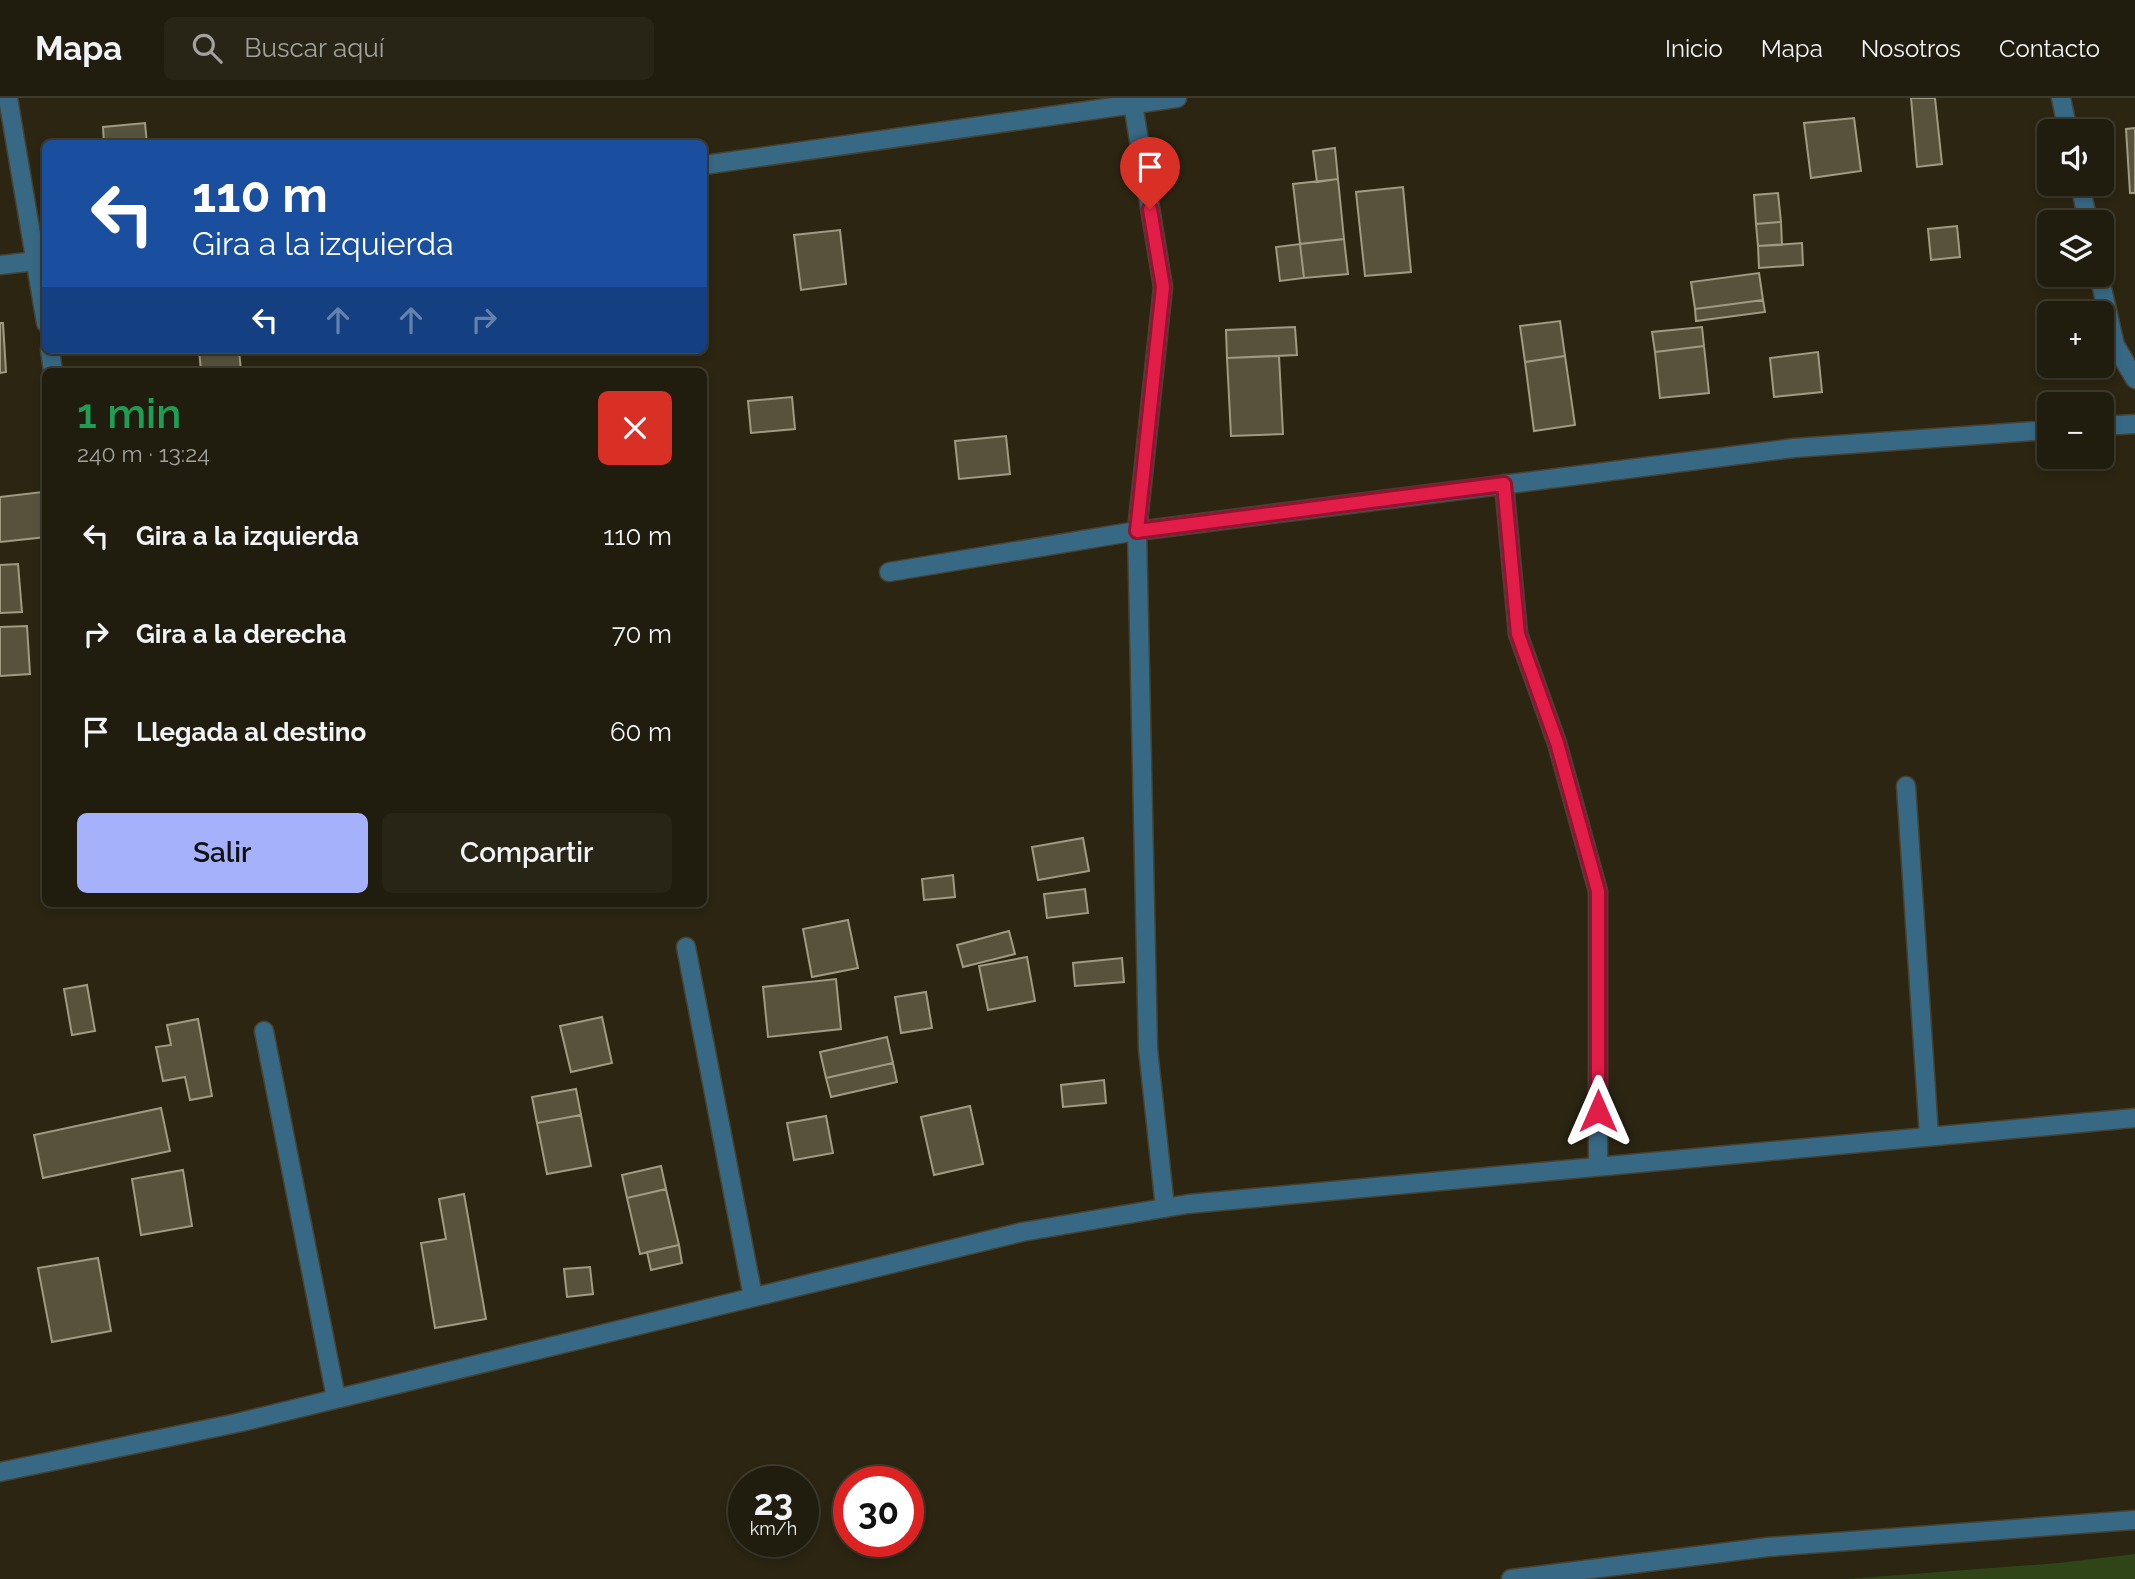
<!DOCTYPE html>
<html lang="es">
<meta charset="utf-8">
<style>
body{margin:0;font-family:Raleway,sans-serif;background:#282517;color:#f1f3f6;height:100vh;display:flex;flex-direction:column;font-size:26px;white-space:nowrap}
*{box-sizing:border-box;margin:0}
p{font-size:23px;color:#a2a19e}
.icon{flex:none;width:38px;height:38px;fill:none;stroke:currentColor;stroke-width:2;stroke-linecap:round;stroke-linejoin:round}
.map{position:relative;flex:1;overflow:hidden}
.drawer{position:absolute;left:42px;top:270px;width:665px;height:539px;display:flex;flex-direction:column;background:#201c0e;border-radius:10px;box-shadow:0 4px 10px #0003,0 0 0 2px #3d3a2e}
.drawer>*{flex:none}
.guide{position:absolute;left:42px;top:42px;width:665px;height:214px;border-radius:10px;box-shadow:0 4px 10px #0003,0 0 0 2px #3d3a2e;background:#1a4fa0;color:#fff;overflow:hidden}
.tools{position:absolute;left:2037px;top:21px;display:grid;gap:14px}
.tools a{display:grid;place-items:center;width:77px;height:77px;border-radius:10px;background:#201c0e;box-shadow:0 4px 10px #0003,0 0 0 2px #3d3a2e;font-size:35px}
.speed{position:absolute;left:728px;top:1368px;display:flex;gap:14px;font-size:35px;font-weight:700;text-align:center}
.speed>*{display:grid;place-content:center;width:91px;height:91px;border-radius:50%;background:#201c0e;box-shadow:0 4px 10px #0003,0 0 0 2px #3d3a2e;line-height:1}
.speed small{font-size:18px;font-weight:400}
.speed .limit{border:10px solid #d22;background:#fff;color:#111}
.pin{position:absolute;display:grid;place-items:center;width:60px;height:60px;color:#fff;margin:-72px -30px;border-radius:50% 50% 50% 0;rotate:-45deg;box-shadow:0 0 7px #0007}
.pin .icon{rotate:45deg}
.me{position:absolute;width:77px;margin:-38px;rotate:0deg;stroke-linejoin:round;filter:drop-shadow(0 0 5px #0008)}
.turn{display:flex;align-items:center;gap:24px;height:147px;padding:0 35px;font-size:32px}
.turn .icon{width:91px;height:91px;stroke-width:2.5}
.turn b{display:block;font-size:49px;line-height:60px}
.lanes{display:flex;align-items:center;height:66px;padding:0 35px;background:#0003;justify-content:center;gap:35px;direction:ltr}
.lanes .off{opacity:.35}
.round{display:grid;place-items:center;flex:none;width:74px;height:74px;border-radius:10px;background:#282517}
.summary{display:flex;align-items:center;justify-content:space-between;height:119px;padding:0 35px}
h1{font-size:42px;font-weight:600;line-height:52px;color:#1e9e55}
.cta{display:flex;gap:14px;margin-top:auto;padding:14px 35px}
.cta a{flex:1;height:80px;border-radius:10px;background:#a6b1fc;color:#111;font-size:28px;font-weight:600;line-height:80px;text-align:center}
.cta a+a{background:#282517;color:#f1f3f6}
ul{padding:0;list-style:none}
li{display:flex;align-items:center;gap:21px;height:98px;padding:0 35px}
li div{flex:1}
li b{display:block;font-size:26px}
li em{font-style:normal}
header{display:flex;align-items:center;gap:42px;box-sizing:border-box;height:98px;padding:0 35px;background:#201c0e;border-bottom:2px solid #3d3a2e}
header strong{font-size:33px}
nav{display:flex;gap:38px;margin-inline-start:auto;font-size:24px}
.search{width:490px;height:63px;background:#282517;display:flex;align-items:center;gap:18px;box-sizing:border-box;padding:0 24px;border-radius:10px;color:#a2a19e;font-size:26px}
.map>svg:first-child{display:block}
.green{fill:#2f4417}
.building{fill:#58523d;stroke:#a19a83;stroke-width:2}
.lines{fill:none;stroke-linecap:round;stroke-linejoin:round}
.street-casing{stroke:#474230;stroke-width:21}
.street{stroke:#376985;stroke-width:18}
.route-casing{stroke:#92132f;stroke-width:18}
.route{stroke:#e11d48;stroke-width:12}
</style>
<header>
<strong>Mapa</strong>
<div class="search"><svg class="icon" aria-label="search" viewBox="0 0 24 24"><circle cx="10" cy="10" r="6"/><path d="M15 15l6 6"/></svg>Buscar aquí</div>
<nav><a>Inicio</a><a>Mapa</a><a>Nosotros</a><a>Contacto</a></nav>
</header>
<div class="map">
<svg width="2135" height="1481" viewBox="0 0 2135 1481">
<rect width="100%" height="100%" fill="#2b2512"/>
<!-- green -->
<path class="green" d="M2135,1456V1481H1846L2058,1465Z"/>
<!-- building -->
<path class="building" d="M1911,0H1935L1942,66L1917,69Z
M1854,20L1861,73L1811,80L1804,25Z
M145,25L147,46H104L103,29Z
M2135,30V95H2130L2126,31Z
M1335,50L1338,81L1317,84L1313,53Z
M1338,81L1344,141L1300,146L1293,86Z
M1403,89L1411,174L1365,178L1356,94Z
M1778,95L1781,124L1756,126L1754,97Z
M1781,124L1782,147L1758,148L1756,126Z
M1957,128L1960,159L1931,162L1928,131Z
M840,132L846,186L801,192L794,137Z
M1344,141L1348,176L1304,180L1300,146Z
M1802,145L1803,167L1759,170L1758,148Z
M1300,146L1304,180L1280,183L1276,149Z
M1759,175L1763,202L1695,211L1691,184Z
M1763,202L1765,214L1696,223L1695,211Z
M1560,223L1565,258L1525,264L1520,228Z
M0,225H3L6,274L0,275Z
M1295,229L1297,257L1227,260L1226,232Z
M1702,229L1704,248L1655,254L1652,234Z
M1704,248L1709,295L1660,300L1655,254Z
M199,252H239L241,273H201Z
M1818,254L1822,294L1774,299L1770,260Z
M1279,258L1283,336L1231,338L1227,260Z
M1565,258L1575,327L1534,333L1525,264Z
M792,299L795,331L751,335L748,303Z
M1006,338L1010,376L959,381L955,343Z
M42,394L46,439L0,444V399Z
M18,466L22,514L0,515V467Z
M27,528L30,576L0,578V529Z
M1083,740L1089,773L1038,782L1032,749Z
M953,777L955,799L924,802L922,781Z
M1085,791L1088,815L1047,820L1044,796Z
M848,822L858,870L812,879L803,831Z
M1009,833L1015,856L963,869L957,847Z
M1027,859L1035,903L988,912L979,868Z
M1122,860L1124,884L1075,888L1073,865Z
M836,881L841,931L768,939L763,889Z
M87,887L95,933L72,937L64,891Z
M926,894L932,930L901,935L895,899Z
M602,919L612,965L571,974L560,928Z
M198,921L212,998L190,1002L185,979L163,983L156,949L171,947L167,927Z
M887,939L893,965L826,980L820,954Z
M893,965L897,984L831,999L826,980Z
M1104,982L1106,1005L1063,1009L1061,987Z
M576,991L581,1017L537,1025L532,999Z
M970,1008L983,1066L934,1077L921,1019Z
M161,1010L170,1053L43,1080L34,1037Z
M581,1017L591,1068L547,1076L537,1025Z
M826,1018L833,1055L794,1062L787,1025Z
M661,1068L666,1091L627,1100L622,1077Z
M183,1072L192,1128L141,1137L132,1081Z
M666,1091L679,1147L640,1156L627,1100Z
M464,1096L486,1221L435,1230L421,1145L446,1141L439,1101Z
M679,1147L682,1165L651,1172L647,1154Z
M98,1160L111,1233L52,1244L38,1170Z
M590,1169L593,1196L567,1199L564,1171Z"/>
<g class="lines">
<!-- street casing -->
<g class="street-casing">
<path id="street" d="M8,0L46,225
M1132,0L1163,189L1137,433L1148,951L1165,1110
M2061,0L2068,33
M704,67L1177,0
M2080,86L2088,124
M0,167L45,162
M2099,177L2115,247L2135,281
M50,252L53,273
M2102,328L2135,326
M1504,386L1518,536L1557,645L1598,793V1068
M889,474L1137,433L1794,350L2049,332
M1906,688L1929,1038
M686,849L753,1199
M264,933L336,1300
M0,1374L237,1325L1022,1134L1188,1106L2135,1020
M1511,1481L1768,1449L2135,1422"/>
</g>
<!-- street -->
<use href="#street" class="street"/>
</g>
<g class="lines">
<!-- route casing -->
<g class="route-casing">
<path id="route" d="M1150,111L1163,189L1137,433L1504,386L1518,536L1557,645L1598,793V1013"/>
</g>
<!-- route -->
<use href="#route" class="route"/>
</g>
</svg>
<div class="tools">
<a><svg class="icon" aria-label="sound" viewBox="0 0 24 24"><path d="M4 9h4l5-4v14l-5-4H4zM17 9q2 3 0 6"/></svg></a>
<a><svg class="icon" aria-label="layers" viewBox="0 0 24 24"><path d="M12 4l9 5-9 5-9-5zM3 14l9 5 9-5"/></svg></a>
<a>+</a>
<a>−</a>
</div>
<div class="speed"><div>23<small>km/h</small></div><div class="limit">30</div></div>
<div class="pin" style="left:1150px;top:111px;background:#d93025"><svg class="icon" aria-label="arrive" viewBox="0 0 24 24"><path d="M6 21V4h12l-3 4 3 4H6"/></svg></div>
<svg class="me" style="left:1598px;top:1013px" viewBox="-20 -20 40 40"><path d="M0-17L14 15 0 8-14 15z" fill="#e11d48" stroke="#fff" stroke-width="4"/></svg>
<div class="guide">
<div class="turn"><svg class="icon" aria-label="left" viewBox="0 0 24 24"><path d="M17 20v-9H6M10 6l-5 5 5 5"/></svg><div><b>110 m</b>Gira a la izquierda</div></div>
<div class="lanes"><svg class="icon" aria-label="left" viewBox="0 0 24 24"><path d="M17 20v-9H6M10 6l-5 5 5 5"/></svg><svg class="icon off" aria-label="ahead" viewBox="0 0 24 24"><path d="M12 20V5M6 11l6-6 6 6"/></svg><svg class="icon off" aria-label="ahead" viewBox="0 0 24 24"><path d="M12 20V5M6 11l6-6 6 6"/></svg><svg class="icon off" aria-label="right" viewBox="0 0 24 24"><path d="M7 20v-9h11M14 6l5 5-5 5"/></svg></div>
</div>
<section class="drawer">
<div class="summary"><div><h1>1 min</h1><p>240 m · 13:24</p></div><a class="round" style="background:#d93025;color:#fff"><svg class="icon" aria-label="close" viewBox="0 0 24 24"><path d="M6 6l12 12M18 6L6 18"/></svg></a></div>
<ul>
<li><svg class="icon" aria-label="left" viewBox="0 0 24 24"><path d="M17 20v-9H6M10 6l-5 5 5 5"/></svg><div><b>Gira a la izquierda</b></div><em>110 m</em></li>
<li><svg class="icon" aria-label="right" viewBox="0 0 24 24"><path d="M7 20v-9h11M14 6l5 5-5 5"/></svg><div><b>Gira a la derecha</b></div><em>70 m</em></li>
<li><svg class="icon" aria-label="arrive" viewBox="0 0 24 24"><path d="M6 21V4h12l-3 4 3 4H6"/></svg><div><b>Llegada al destino</b></div><em>60 m</em></li>
</ul>
<div class="cta"><a>Salir</a><a>Compartir</a></div>
</section>
</div>
